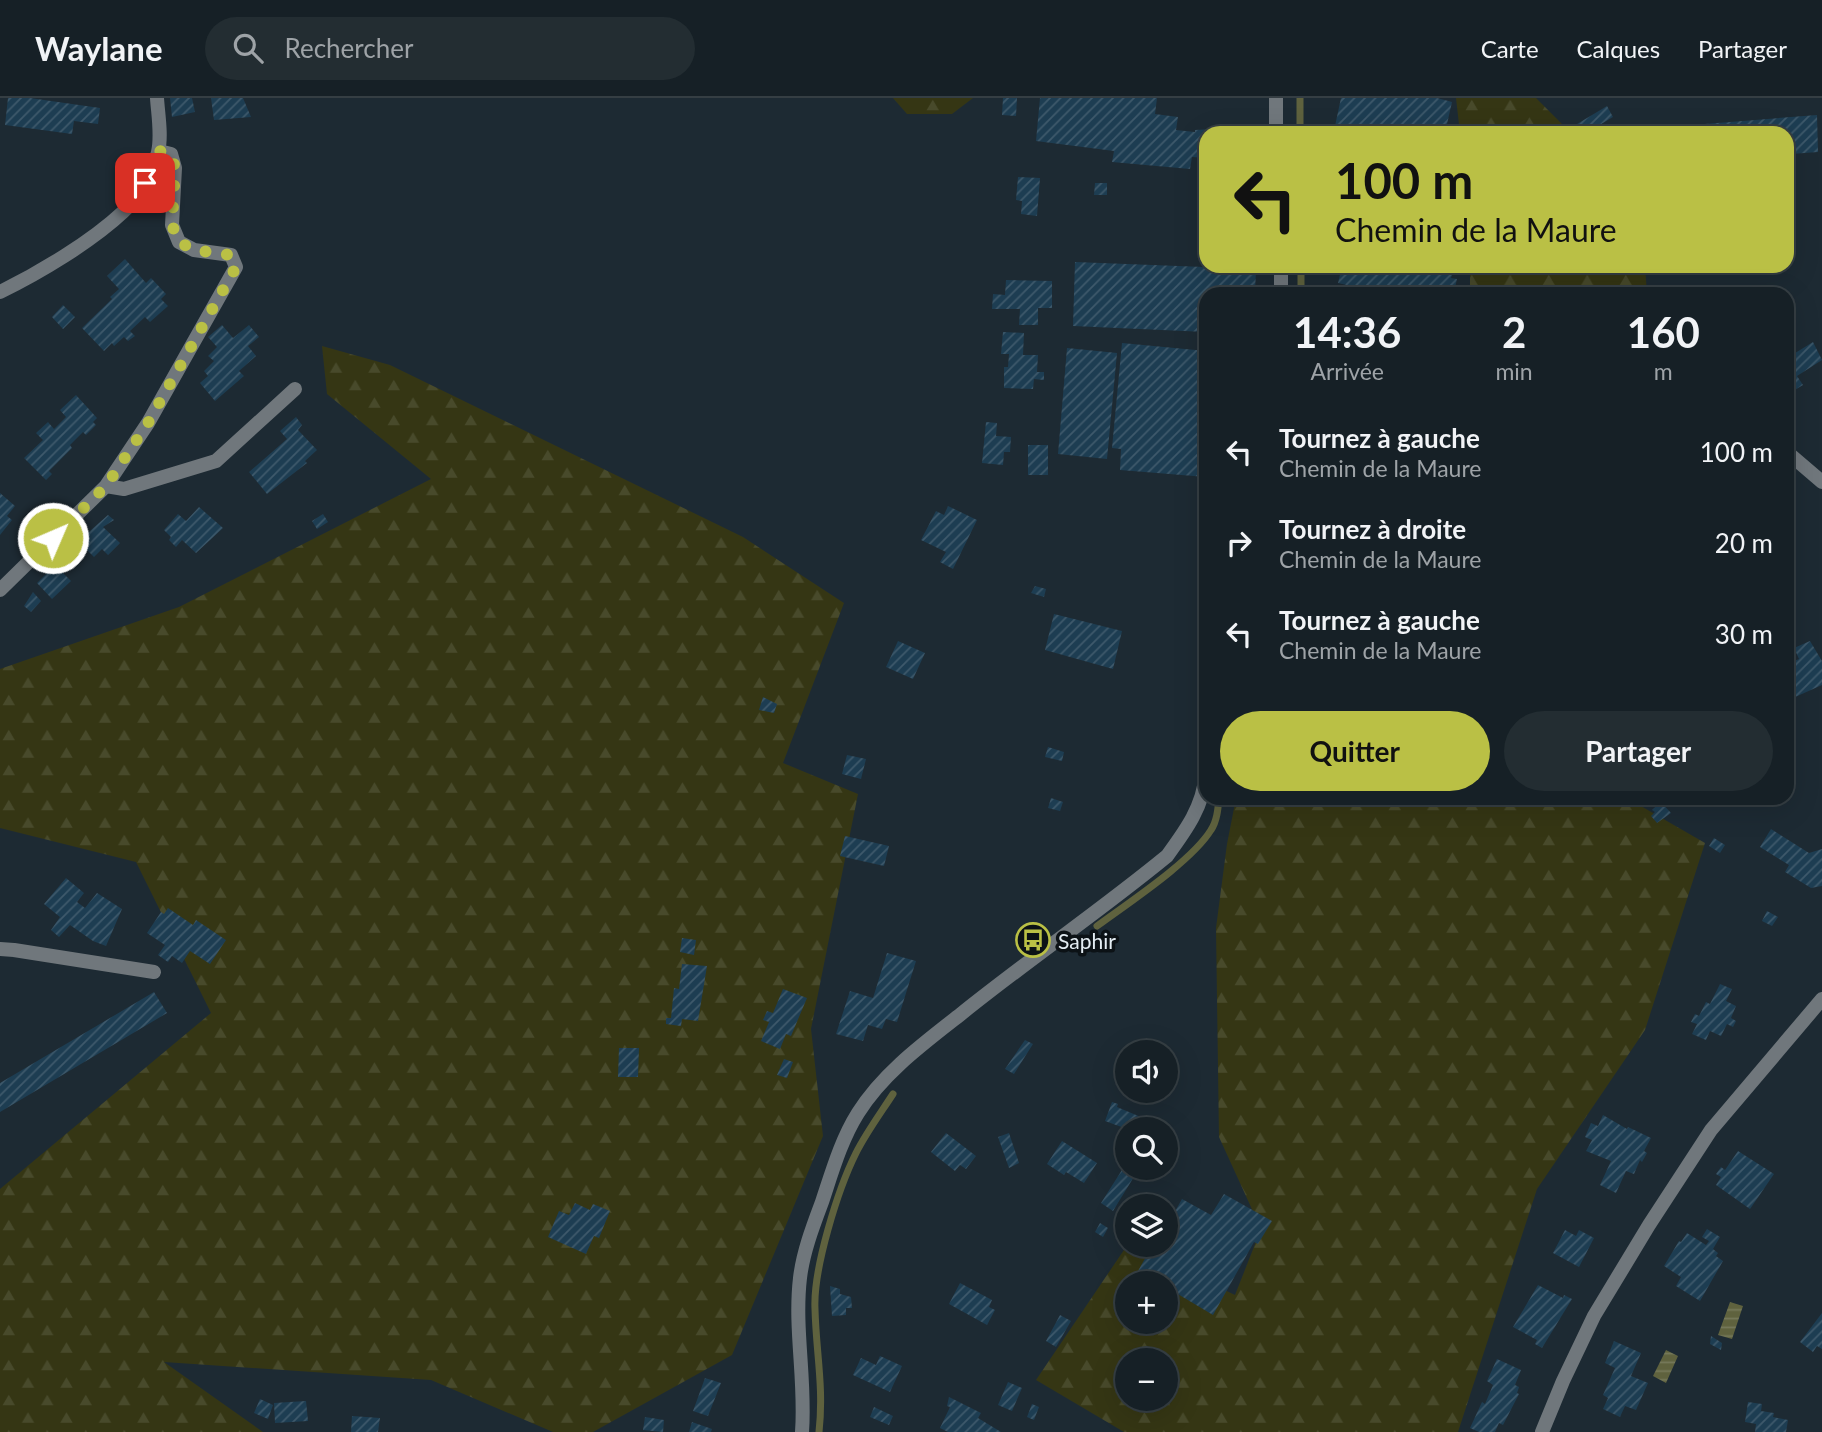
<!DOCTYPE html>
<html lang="fr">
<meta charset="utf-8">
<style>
body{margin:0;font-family:Lato,sans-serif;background:#232d32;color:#f1f3f6;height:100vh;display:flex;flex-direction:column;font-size:26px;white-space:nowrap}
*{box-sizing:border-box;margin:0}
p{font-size:23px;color:#9ea3a7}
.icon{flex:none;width:38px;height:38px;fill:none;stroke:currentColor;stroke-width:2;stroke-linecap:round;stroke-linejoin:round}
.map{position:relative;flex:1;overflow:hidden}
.side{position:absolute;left:1199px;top:189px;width:595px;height:518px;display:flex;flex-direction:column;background:#162026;border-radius:21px;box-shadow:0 7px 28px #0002,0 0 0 2px #353e43}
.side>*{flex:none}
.hud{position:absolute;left:1199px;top:28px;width:595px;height:147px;border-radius:21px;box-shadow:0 7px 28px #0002,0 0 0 2px #353e43;background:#bac045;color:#111;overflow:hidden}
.buttons{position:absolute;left:1115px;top:942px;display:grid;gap:14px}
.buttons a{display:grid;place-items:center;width:63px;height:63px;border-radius:50%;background:#162026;box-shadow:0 7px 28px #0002,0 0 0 2px #353e43;font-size:35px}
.pin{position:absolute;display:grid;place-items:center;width:60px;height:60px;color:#fff;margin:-30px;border-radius:14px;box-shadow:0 4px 10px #0006}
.me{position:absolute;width:77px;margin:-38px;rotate:45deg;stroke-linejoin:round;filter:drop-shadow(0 0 5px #0008)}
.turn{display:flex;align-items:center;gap:24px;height:147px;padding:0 21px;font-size:32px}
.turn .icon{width:91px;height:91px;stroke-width:2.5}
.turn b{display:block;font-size:49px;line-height:60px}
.eta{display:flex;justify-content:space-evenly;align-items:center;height:119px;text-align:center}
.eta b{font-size:42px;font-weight:700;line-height:49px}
.button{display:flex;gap:14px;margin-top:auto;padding:14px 21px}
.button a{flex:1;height:80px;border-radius:42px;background:#bac045;color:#111;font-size:28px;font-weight:700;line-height:80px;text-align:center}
.button a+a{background:#232d32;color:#f1f3f6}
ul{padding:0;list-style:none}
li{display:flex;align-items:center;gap:21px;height:91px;padding:0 21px}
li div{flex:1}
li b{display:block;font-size:26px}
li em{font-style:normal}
header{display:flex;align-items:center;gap:42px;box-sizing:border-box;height:98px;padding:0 35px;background:#162026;border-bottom:2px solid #353e43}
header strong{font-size:33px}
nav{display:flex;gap:38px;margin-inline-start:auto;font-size:24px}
.search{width:490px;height:63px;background:#232d32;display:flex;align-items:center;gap:18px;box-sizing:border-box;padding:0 24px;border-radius:38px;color:#9ea3a7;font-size:26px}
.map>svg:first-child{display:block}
.forest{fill:url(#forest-firs);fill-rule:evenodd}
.water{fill:url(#water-rules)}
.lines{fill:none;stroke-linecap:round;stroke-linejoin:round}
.stream{stroke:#5f623e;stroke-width:7}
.building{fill:url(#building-hatch)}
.minor{stroke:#70777c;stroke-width:14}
.route{stroke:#bac045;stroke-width:12;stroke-dasharray:0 21.6}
.labels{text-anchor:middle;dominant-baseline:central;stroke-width:7;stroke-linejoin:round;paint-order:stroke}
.poi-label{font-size:21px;fill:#e4edf3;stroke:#0c1216;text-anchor:start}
</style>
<header>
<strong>Waylane</strong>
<div class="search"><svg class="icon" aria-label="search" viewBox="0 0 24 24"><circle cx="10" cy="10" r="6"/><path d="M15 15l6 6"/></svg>Rechercher</div>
<nav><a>Carte</a><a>Calques</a><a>Partager</a></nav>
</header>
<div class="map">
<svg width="1822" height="1334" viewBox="0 0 1822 1334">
<defs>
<pattern id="forest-firs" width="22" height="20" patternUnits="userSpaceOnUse" patternTransform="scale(1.75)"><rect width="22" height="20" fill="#353614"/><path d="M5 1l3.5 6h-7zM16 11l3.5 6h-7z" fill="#484a2b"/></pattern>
<pattern id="water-rules" width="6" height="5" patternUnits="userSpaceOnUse" patternTransform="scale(1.75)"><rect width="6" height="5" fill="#5f623e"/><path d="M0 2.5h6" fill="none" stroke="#76795a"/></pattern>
<pattern id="building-hatch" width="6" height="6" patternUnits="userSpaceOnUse" patternTransform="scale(1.75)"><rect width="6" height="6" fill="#1d3d52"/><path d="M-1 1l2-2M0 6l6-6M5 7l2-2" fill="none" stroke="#3e596b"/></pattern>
</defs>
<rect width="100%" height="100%" fill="#1d2a33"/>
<!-- forest -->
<path class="forest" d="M893,0H973L952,16H907Z
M1456,0H1536L1571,35H1460Z
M1470,168H1645L1647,196H1470Z
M322,248L390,267L743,439L844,505L783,665L858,696L811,931L823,1038L732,1257L593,1334H553L431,1282L164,1264L263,1334H0V1091L211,915L136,764L0,730V571L179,509L431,381L327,296Z
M1236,700H1627L1705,745L1645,932L1537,1091L1458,1334H1124L1036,1282L1128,1146L1235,1197L1261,1131L1219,1039L1216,830L1227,746ZM1127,1185H1166V1223H1127ZM1127,1262H1166V1300H1127Z"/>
<!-- water -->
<path class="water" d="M1730,1204L1743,1208L1732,1241L1718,1237Z
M1666,1252L1678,1258L1666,1285L1653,1278Z"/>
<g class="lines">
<!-- stream -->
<path class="stream" d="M1300,0V35
M1301,168V196
M1097,828C1128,805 1191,764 1211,732C1217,723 1218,711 1219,700
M819,1334C824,1289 816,1254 815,1211C813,1171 838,1091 856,1055C866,1035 880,1016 893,996"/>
</g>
<!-- building -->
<path class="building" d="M8,0H30L100,10L98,26L74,23L72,36L5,27Z
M170,0H192L195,14L172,19Z
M211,0H243L251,19L214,22Z
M1003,0H1017L1016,18L1002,17Z
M1040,0H1157L1155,16L1178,19L1176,32L1195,34V32L1212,31V35H1206V60L1192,59L1190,71L1112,64L1114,53L1036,43Z
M1341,0H1437L1452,4L1445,35H1346L1347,31L1335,28Z
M1607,8L1613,19L1586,35H1575L1572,29Z
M1817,17L1818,54L1791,56L1793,94L1787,95V35H1642V31Z
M1018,79L1040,80L1037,118L1021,116L1022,103L1016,102Z
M1095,85H1107V97H1094Z
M125,161L146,185L151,180L166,196L161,201L168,208L150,224L145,219L130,233L135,238L128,243L124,239L114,248L112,245L104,253L82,230L112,201L110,199L119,191L107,178Z
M1075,164L1256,171L1255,196H1206V234L1073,228Z
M1342,168H1455L1451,180L1457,181L1454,194L1448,193V196H1385L1338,185Z
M1006,182L1052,183V210H1038V227H1019L1020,211H992L993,196L1005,197Z
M63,207L75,219L63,231L52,219Z
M222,227L233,240L249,227L259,239L248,248L256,258L239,273L244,278L215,303L200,285L208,278L204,273L214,263L208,258L217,249L208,239Z
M1003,234L1024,235L1023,257H1038L1037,274H1044V282L1034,281L1033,291L1004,290V269H1008L1009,256H1001Z
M1813,244L1822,262L1797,278L1803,287L1788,296L1787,260Z
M1122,245L1206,253V379L1120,372L1121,351L1112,350Z
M1067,250L1117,255L1107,361L1058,356Z
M76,297L97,320L93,324L96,327L86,337L83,334L70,347L72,350L49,373L52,376L46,382L24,360L43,342L36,335L48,324L54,331L66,319L60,312Z
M296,319L302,327L298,332L317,352L305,363L307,365L267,396L249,374L287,341L280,333Z
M986,324L997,325L996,338L1011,339L1010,354H1004L1003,367L982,365Z
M1028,347H1048V377H1028Z
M0,395L15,408L7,418L12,422L0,437Z
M948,408L977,422L953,471L940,464L946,454L921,442L936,413L944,417Z
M199,409L223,430L196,455L182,442L176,449L169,442L171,439L164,432L178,416L186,423Z
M323,416L328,424L317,431L312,423Z
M108,417L114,422L103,429L120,445L108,457L102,451L94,459L79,444L55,467L71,483L52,501L37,485L52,470L45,464L75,434L82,440Z
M1035,488L1046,491L1044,499L1031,495Z
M33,494L41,503L31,514L24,508Z
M1054,516L1122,533L1113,571L1045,552Z
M898,543L925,555L913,581L886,569Z
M1810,543L1822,563V587L1793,600L1787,586V566L1799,561L1794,550Z
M763,599L777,606L774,615L759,612Z
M1048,649L1064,654L1062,663L1045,659Z
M847,657L866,661L861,681L842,676Z
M1051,700L1063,704L1060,713L1048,710Z
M1661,704L1671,715L1657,725L1651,718L1655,714L1652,712Z
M1771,731L1809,755L1822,751V788L1811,790L1785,774L1789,767L1760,749Z
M845,738L889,748L884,768L840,758Z
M1714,740L1725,747L1720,755L1709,748Z
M66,780L84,795L77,804L85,810L97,795L122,811L106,848L93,843L70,827L59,839L51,832L60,819L44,806Z
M168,810L193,827L196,822L226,842L210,866L190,853L182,865L172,858L168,864L158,857L165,847L147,835L161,814L164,816Z
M1767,813L1778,819L1772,828L1762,823Z
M682,840L696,842L694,857L680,854Z
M887,855L916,863L897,924L886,921L882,931L868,927L863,943L836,936L850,893L873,900Z
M682,866L707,868L698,923L682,921L681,928L666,926V920H671L674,890L679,891Z
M1720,886L1732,891L1726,903L1736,908L1731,920L1736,923L1733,929L1727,926L1721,938L1710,933L1706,942L1692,936L1697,926L1691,924L1695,916L1699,918L1706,904L1710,906Z
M783,891L807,900L791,938L786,936L780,951L761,943L769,924L763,922L767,913L773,915Z
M154,894L167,915L0,1014V985Z
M1025,942L1033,946L1014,976L1005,971Z
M619,950H639L638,979H618Z
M784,961L793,964L787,980L777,977Z
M1112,1004L1118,1006L1117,1009L1148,1022L1145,1031H1127L1105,1023Z
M1603,1017L1627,1031L1628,1029L1651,1040L1644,1053L1647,1055L1642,1064L1640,1062L1634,1076L1626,1073L1616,1095L1600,1087L1611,1063L1586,1053L1592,1042L1585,1039L1591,1025L1598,1028Z
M946,1035L976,1058L966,1071L960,1067L955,1073L931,1054Z
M1009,1035L1019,1065L1009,1070L998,1039Z
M1062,1043L1097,1065L1084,1085L1066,1074L1064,1077L1047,1066Z
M1738,1053L1774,1076L1750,1111L1716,1087L1721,1079L1716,1076L1721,1069L1725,1072Z
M1127,1064V1069H1140L1113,1113L1101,1105Z
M1224,1096L1272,1123L1258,1146L1254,1144L1213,1217L1166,1189V1185H1159L1138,1173L1153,1146H1166V1129L1182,1101L1211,1117Z
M575,1105L590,1112L593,1106L610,1113L599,1140L594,1138L586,1156L548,1139L559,1113L569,1117Z
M1100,1125L1108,1130L1103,1139L1095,1134Z
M1707,1131L1720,1139L1713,1151L1718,1155L1716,1158L1723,1163L1700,1203L1676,1188L1681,1179L1664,1168L1679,1143L1681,1144L1687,1135L1706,1147L1709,1143L1702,1139Z
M1565,1132L1576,1138L1579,1132L1594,1140L1579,1169L1553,1155Z
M960,1185L992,1202L989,1209L995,1212L987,1227L949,1206Z
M1538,1187L1563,1200L1564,1197L1572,1201L1542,1250L1535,1246L1537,1242L1513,1229Z
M830,1188L840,1191V1196L851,1199L852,1210H846V1217L832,1218Z
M1822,1215V1251L1817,1248L1813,1254L1800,1244Z
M1060,1217L1071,1223L1056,1249L1046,1243Z
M1711,1238L1722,1245L1721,1252L1710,1246Z
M1614,1243L1641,1255L1631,1278L1648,1285L1636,1312L1625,1308L1620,1319L1603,1311L1608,1300L1603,1297L1615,1270L1605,1265Z
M880,1258L902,1268L890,1294L853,1277L861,1260L876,1267Z
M1497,1261L1521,1272L1515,1287L1519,1289L1517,1295L1519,1296L1503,1327L1499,1325L1495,1334H1479L1470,1330L1482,1304L1485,1306L1493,1287L1487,1283Z
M705,1280L721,1285L708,1318L693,1313Z
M1008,1284L1022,1290L1012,1313L998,1307Z
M949,1299L981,1315L978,1320L1001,1334H948L940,1330L950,1309L947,1308Z
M260,1301L273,1307L268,1321L254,1315Z
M306,1303L308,1323L275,1325L274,1305Z
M1748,1304L1762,1306L1761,1313L1774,1315L1773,1319L1788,1322L1786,1334H1755L1756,1326L1745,1324Z
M1032,1306L1039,1309L1034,1322L1027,1319Z
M874,1309L893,1318L889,1327L870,1319Z
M352,1318L380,1320L378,1334H351Z
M645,1319L664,1322L663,1334L643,1332Z
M692,1324L712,1331L711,1334H689Z"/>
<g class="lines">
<!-- minor -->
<path class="minor" d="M1276,35V0
M1281,168V196
M0,194C39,175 91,144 123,114C138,100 153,75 158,54C162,38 158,16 157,0
M1787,354L1822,384
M106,388L124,391L216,363L295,291
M0,492L106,388L148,325L236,169L231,157L194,152L179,144L172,127L175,70L171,56L159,53
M0,851L14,852L154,874
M802,1334C806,1283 794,1231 800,1180C803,1154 813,1128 822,1104C832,1074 841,1042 858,1015C883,975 924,945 961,916C1028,862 1100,813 1167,758C1186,732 1203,709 1206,676
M1542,1334L1563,1283L1594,1218L1649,1127L1711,1032L1822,901"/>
</g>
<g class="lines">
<!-- route -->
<path class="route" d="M53,440L106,388L148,325L236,169L230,157L194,152L179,144L172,127L175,70L171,56L159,53L145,85"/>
</g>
<!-- icons -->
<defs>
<g id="bus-ring" transform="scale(1.75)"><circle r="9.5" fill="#0c1216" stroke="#bac045" stroke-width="1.5"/><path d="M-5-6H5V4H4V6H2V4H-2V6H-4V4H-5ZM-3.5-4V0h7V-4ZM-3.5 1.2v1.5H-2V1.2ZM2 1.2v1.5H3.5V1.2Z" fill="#bac045"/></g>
</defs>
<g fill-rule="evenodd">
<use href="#bus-ring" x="1033" y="842"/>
</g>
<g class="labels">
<!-- poi labels -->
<g class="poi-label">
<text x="1058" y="842">Saphir</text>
</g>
</g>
</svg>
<div class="buttons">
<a><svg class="icon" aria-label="sound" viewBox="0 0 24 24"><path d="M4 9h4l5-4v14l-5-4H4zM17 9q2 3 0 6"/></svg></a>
<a><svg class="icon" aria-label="search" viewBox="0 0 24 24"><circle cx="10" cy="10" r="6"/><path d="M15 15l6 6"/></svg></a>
<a><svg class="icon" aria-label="layers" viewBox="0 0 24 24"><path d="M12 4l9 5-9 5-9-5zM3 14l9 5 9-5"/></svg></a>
<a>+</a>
<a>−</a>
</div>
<div class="pin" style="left:145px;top:85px;background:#d93025"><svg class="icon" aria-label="arrive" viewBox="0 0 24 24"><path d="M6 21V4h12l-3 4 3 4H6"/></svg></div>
<svg class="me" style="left:53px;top:440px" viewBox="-20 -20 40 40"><circle r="17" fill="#bac045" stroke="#fff" stroke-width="3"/><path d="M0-11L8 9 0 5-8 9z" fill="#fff"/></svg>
<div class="hud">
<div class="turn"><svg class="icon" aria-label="left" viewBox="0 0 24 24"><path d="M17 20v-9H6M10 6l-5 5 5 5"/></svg><div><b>100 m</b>Chemin de la Maure</div></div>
</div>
<section class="side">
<div class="eta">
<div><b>14:36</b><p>Arrivée</p></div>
<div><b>2</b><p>min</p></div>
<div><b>160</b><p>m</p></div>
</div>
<ul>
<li><svg class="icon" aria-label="left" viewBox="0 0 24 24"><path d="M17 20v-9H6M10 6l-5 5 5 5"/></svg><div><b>Tournez à gauche</b><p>Chemin de la Maure</p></div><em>100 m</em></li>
<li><svg class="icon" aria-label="right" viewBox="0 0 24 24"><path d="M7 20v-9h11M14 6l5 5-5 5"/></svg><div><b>Tournez à droite</b><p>Chemin de la Maure</p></div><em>20 m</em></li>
<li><svg class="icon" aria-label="left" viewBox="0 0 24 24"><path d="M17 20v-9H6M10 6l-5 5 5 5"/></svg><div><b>Tournez à gauche</b><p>Chemin de la Maure</p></div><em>30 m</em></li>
</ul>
<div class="button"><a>Quitter</a><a>Partager</a></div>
</section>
</div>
